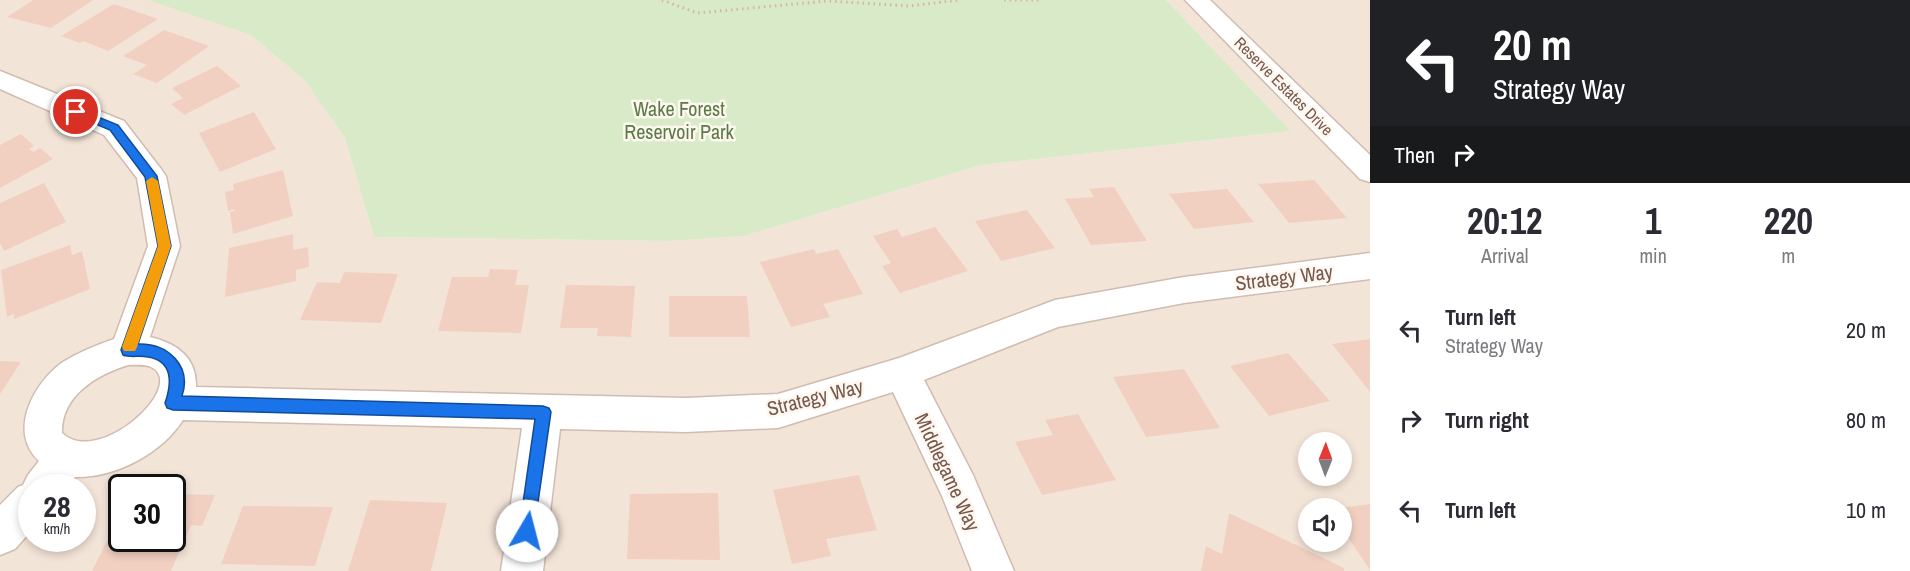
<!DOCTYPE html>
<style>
body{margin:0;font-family:"Archivo Narrow",sans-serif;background:#f7f7f7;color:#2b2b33;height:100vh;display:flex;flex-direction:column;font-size:22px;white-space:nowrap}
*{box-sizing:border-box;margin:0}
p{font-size:20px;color:#7c7c81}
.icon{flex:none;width:33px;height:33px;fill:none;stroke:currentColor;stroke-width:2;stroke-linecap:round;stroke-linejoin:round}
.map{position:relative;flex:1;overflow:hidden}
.details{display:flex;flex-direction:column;background:#fff;width:540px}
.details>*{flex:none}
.banner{background:#202124;color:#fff;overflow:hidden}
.needle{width:39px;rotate:1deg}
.tools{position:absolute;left:1298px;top:432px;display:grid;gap:12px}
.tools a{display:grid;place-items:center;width:54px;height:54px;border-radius:50%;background:#fff;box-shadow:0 3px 9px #0003;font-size:30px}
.speed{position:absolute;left:18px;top:474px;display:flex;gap:12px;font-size:30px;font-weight:700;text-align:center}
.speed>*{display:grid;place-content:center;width:78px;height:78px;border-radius:50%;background:#fff;box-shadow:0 3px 9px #0003;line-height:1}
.speed small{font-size:15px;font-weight:400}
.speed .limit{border:3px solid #111;border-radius:9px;background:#fff;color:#111}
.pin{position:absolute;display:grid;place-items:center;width:51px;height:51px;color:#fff;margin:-26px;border:3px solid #fff;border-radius:50%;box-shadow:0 2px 6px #0007}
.me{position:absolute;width:66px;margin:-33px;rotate:8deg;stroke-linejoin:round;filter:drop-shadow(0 0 4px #0008)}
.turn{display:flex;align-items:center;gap:21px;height:126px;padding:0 24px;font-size:27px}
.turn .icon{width:78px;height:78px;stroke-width:2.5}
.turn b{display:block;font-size:42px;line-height:51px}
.then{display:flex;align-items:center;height:57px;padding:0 24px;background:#0003;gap:12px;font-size:22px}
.eta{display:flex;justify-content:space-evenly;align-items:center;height:102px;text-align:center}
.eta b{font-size:36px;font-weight:700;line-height:42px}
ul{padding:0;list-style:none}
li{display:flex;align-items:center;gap:18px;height:90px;padding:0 24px}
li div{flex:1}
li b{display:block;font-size:22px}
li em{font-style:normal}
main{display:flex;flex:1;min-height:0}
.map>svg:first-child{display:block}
.residential{fill:#f3e4d8;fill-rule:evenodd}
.green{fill:#d9eac8}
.building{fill:#f1d0c2}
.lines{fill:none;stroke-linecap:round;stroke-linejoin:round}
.minor-casing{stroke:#d0bcb1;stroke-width:3}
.path{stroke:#d6b3a4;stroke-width:3;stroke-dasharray:1.5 4;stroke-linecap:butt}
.minor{fill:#fff;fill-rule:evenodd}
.route{fill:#1a73e8;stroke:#114b97;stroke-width:1.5}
.slow{fill:#f59e0b}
.labels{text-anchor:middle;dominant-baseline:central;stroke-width:5;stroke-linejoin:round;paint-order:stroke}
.far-street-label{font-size:16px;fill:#76584d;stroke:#fef7f0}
.park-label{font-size:20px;fill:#5a7b45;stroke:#fef7f0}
.street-label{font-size:20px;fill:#76584d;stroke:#fef7f0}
</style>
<main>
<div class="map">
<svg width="1370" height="571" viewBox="0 0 1370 571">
<rect width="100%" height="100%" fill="#fcf3e9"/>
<!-- residential -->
<path class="residential" d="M0,0H147L251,35L305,81L345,138L374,237L669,241L744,236L981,165L1291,131L1166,0H1370V571H0ZM1308,442H1341V476H1308ZM32,488H82V538H32ZM122,488H172V538H122ZM1308,508H1341V542H1308Z"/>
<!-- green -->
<path class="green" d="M147,0H1166L1291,131L981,165L744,236L669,241L374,237L345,138L305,81L251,35Z"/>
<!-- building -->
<path class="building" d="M33,0H93L51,28L7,17Z
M114,4L158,19L108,51L83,41L80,43L61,36Z
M164,30L209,46L157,83L133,74L147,65L123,56Z
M217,66L241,86L184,115L171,104L183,98L172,88Z
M254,112L276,149L220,172L199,133Z
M21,134L34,146L29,149L33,152L40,148L53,159L0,188V145Z
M283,170L293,216L233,234L230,212L235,211L234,209L228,211L225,192L234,190L233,184Z
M1314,180L1347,218L1289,223L1258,184Z
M44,183L66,222L4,251L0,243V203Z
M1114,187L1147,241L1091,245L1065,199L1094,197L1089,189Z
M1227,189L1254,222L1194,229L1169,194Z
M1027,210L1055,248L1001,261L975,221Z
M935,227L968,271L900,293L882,266L891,263L873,236L897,229L902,237Z
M293,234V250L308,247L309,267L296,270V281L225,297L229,248Z
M70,245L72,255L82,251L90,289L14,319V314L7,317L1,270Z
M814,249L816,254L838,249L863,294L823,304L830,317L791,327L760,262Z
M490,269L518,270L515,285H529L521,333L438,331L452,277H488Z
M344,272L398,274L381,323L300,320L317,282L340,283Z
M566,285L635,286L631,337L597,336L598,328H560Z
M669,296H747L750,337H669Z
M1370,339V392L1332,344Z
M1288,353L1330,401L1269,416L1230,366Z
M0,361L21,362L0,394Z
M1184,369L1220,428L1146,437L1113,377Z
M1078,414L1116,480L1042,495L1015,442L1053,435L1045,420Z
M859,475L877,530L826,539L831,556L792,564L773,490Z
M718,493L720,560L627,559L630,494Z
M172,494L215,495L202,526L191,525L171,571H92L122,510V538H172Z
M370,500L447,503L431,571H348Z
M1370,504V570L1341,527V508Z
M243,506L333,507L315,566L221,564Z
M1229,513L1344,568V571H1201L1206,546L1222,554Z"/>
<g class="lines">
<!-- minor casing -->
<g class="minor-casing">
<path id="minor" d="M1185,0H1210L1370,155V182L1360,179Z
M0,71L124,121L161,169L166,176L180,246L150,337C176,343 197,357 196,387L686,398L778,394L899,358L1055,300L1184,277L1370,253V279L1184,303L1058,327L924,380L973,475L1014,571H972L942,496L893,392L778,428L686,432L560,429L543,571H501L522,428L183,420C161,454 115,478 75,477L67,488H32V530L15,549L0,555V505L18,487L23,485L28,475L39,461C7,432 34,382 63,362C79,352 97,345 114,339L148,246L137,178L104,135L0,89ZM128,365C135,365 145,364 151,367C189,385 99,468 62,433C61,396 96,375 128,365Z"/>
</g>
<!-- path -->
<path class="path" d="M662,0L697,13L828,1L909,6L960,0
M1004,0H1042"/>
<!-- minor -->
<use href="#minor" class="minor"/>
</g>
<!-- route -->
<path class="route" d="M76,108L118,125L157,176L171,246L138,344C168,343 192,366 182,396L543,406L549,408L551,412L533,537L527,539L521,537L519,531L535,419L173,410L167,408L165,403C172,383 173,361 148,357C139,355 131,358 123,355L121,350L158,246L145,177L110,130L72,114L71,112Z"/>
<!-- slow -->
<path class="slow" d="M152,177L158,181L171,246L137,347L135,351H124L122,347L158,246L146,181Z"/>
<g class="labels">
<!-- far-street labels -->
<g class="far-street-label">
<text transform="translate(1284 86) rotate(45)">Reserve Estates Drive</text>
</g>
<!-- park labels -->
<g class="park-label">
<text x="679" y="108">Wake Forest<tspan x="679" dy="23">Reservoir Park</tspan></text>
</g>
<!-- street labels -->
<g class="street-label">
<text transform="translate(1284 277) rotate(-7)">Strategy Way</text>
<text transform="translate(815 397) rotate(-14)">Strategy Way</text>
<text transform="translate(948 472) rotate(65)">Middlegame Way</text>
</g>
</g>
</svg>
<div class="tools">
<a><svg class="needle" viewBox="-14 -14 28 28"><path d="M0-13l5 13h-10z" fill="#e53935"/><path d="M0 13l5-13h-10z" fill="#7c7c81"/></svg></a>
<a><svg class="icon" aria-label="sound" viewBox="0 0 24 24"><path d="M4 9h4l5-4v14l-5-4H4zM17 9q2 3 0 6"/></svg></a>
</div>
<div class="speed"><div>28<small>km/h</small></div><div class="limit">30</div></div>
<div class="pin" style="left:76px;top:112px;background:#d93025"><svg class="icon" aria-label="arrive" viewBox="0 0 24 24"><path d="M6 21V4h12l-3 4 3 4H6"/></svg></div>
<svg class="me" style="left:527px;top:531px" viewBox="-20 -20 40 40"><circle r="19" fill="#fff"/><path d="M0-13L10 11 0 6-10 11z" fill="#1a73e8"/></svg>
</div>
<section class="details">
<div class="banner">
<div class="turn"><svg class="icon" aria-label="left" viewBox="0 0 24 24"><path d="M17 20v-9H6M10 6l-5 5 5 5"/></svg><div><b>20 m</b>Strategy Way</div></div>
<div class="then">Then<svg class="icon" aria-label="right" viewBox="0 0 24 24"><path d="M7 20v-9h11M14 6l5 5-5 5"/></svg></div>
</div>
<div class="eta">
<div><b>20:12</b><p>Arrival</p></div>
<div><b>1</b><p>min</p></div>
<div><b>220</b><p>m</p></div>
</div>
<ul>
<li><svg class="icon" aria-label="left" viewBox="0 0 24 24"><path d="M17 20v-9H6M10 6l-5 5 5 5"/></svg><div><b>Turn left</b><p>Strategy Way</p></div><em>20 m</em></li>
<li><svg class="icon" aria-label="right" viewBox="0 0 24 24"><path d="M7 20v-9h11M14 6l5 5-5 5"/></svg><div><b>Turn right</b></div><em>80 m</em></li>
<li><svg class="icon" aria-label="left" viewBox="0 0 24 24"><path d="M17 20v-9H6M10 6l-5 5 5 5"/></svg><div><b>Turn left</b></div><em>10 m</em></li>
</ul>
</section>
</main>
